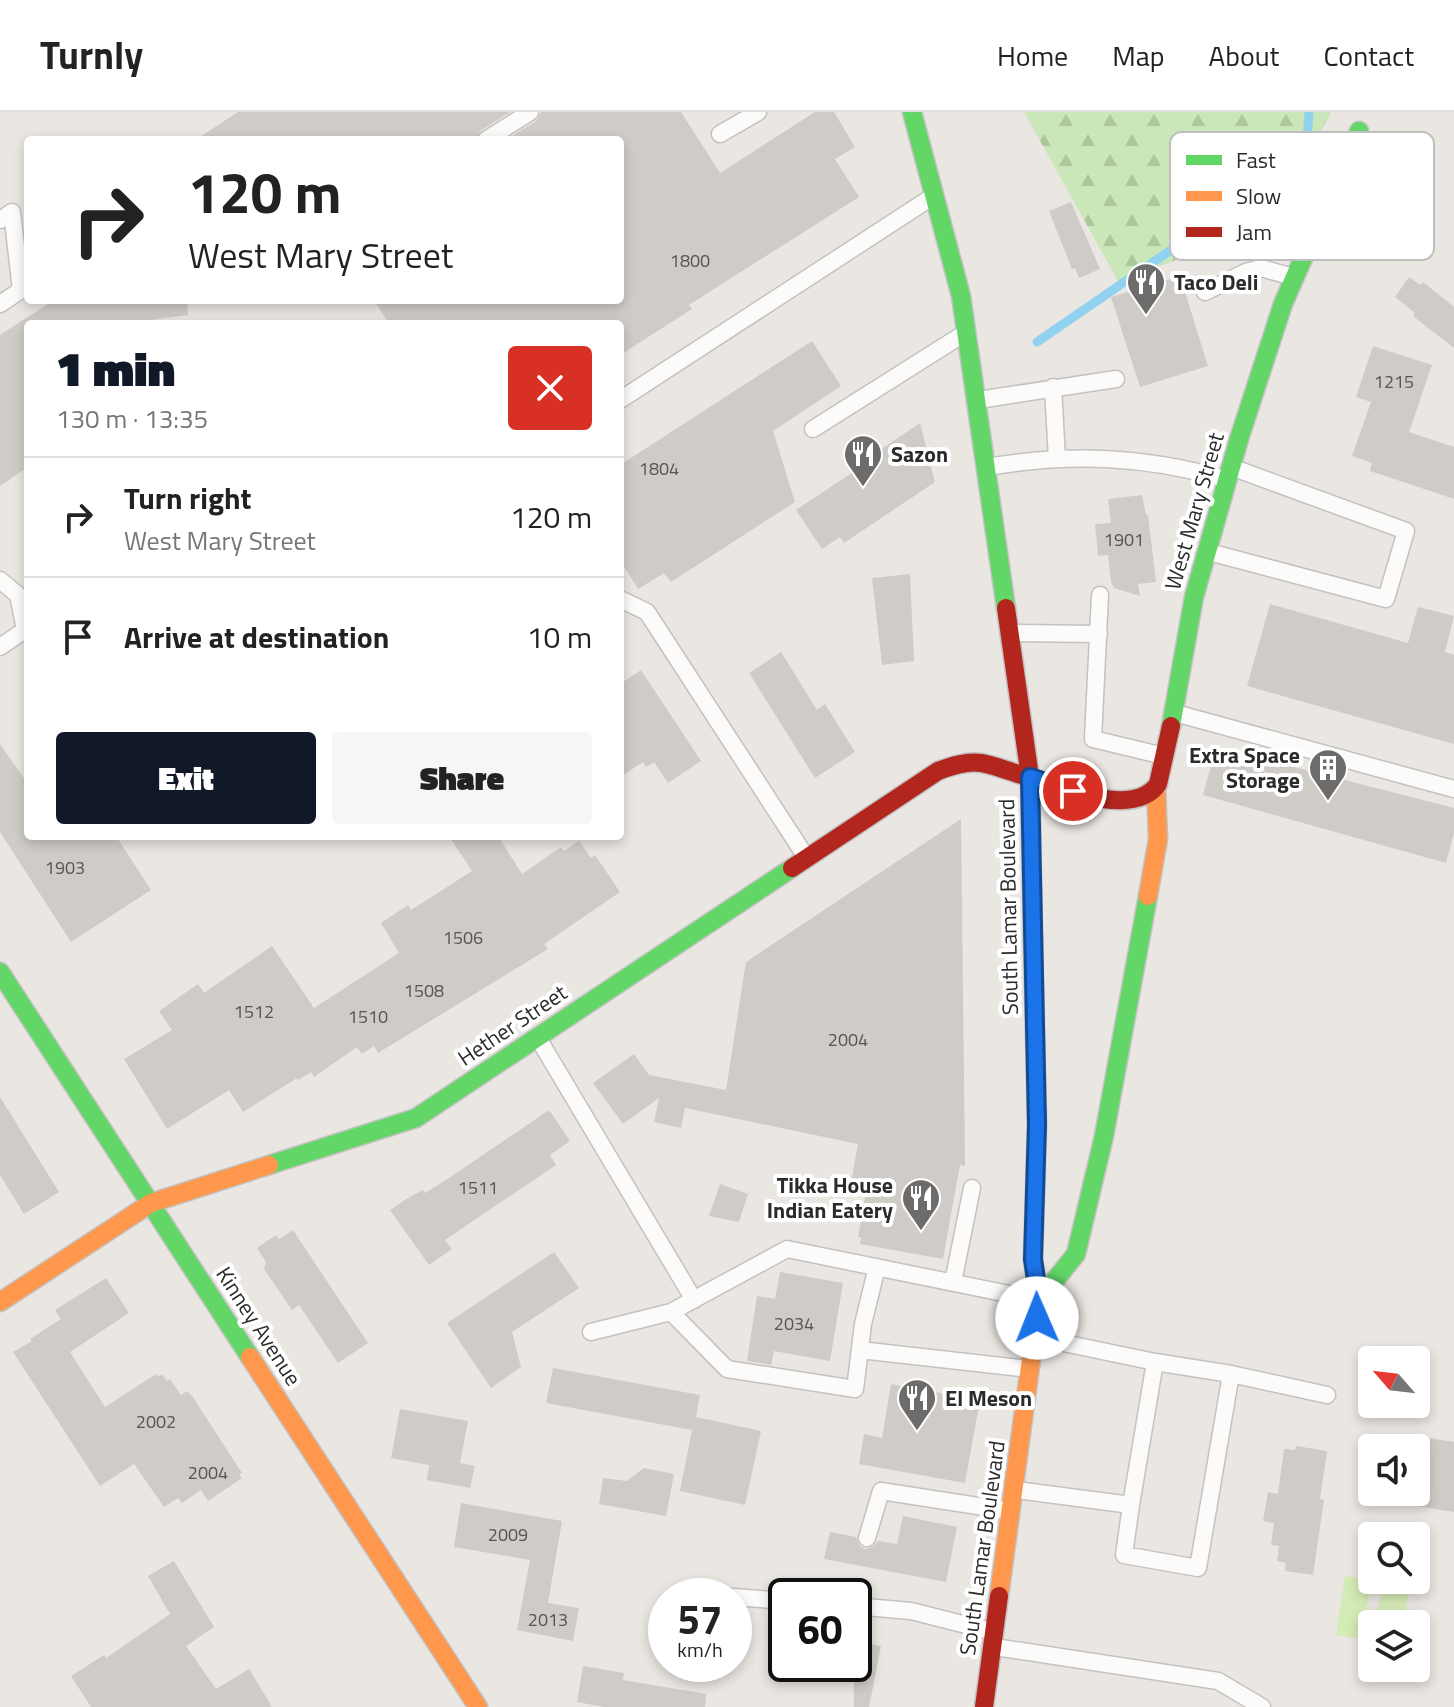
<!DOCTYPE html>
<meta charset="utf-8">
<style>
body{margin:0;font-family:"Titillium Web",sans-serif;background:#f6f6f6;color:#222;height:100vh;display:flex;flex-direction:column;font-size:30px;white-space:nowrap}
*{box-sizing:border-box;margin:0}
p{font-size:26px;color:#767676}
.icon{flex:none;width:44px;height:44px;fill:none;stroke:currentColor;stroke-width:2;stroke-linecap:round;stroke-linejoin:round}
.map{position:relative;flex:1;overflow:hidden}
.panel{position:absolute;left:24px;top:208px;width:600px;height:520px;display:flex;flex-direction:column;background:#fff;border-radius:8px;box-shadow:0 4px 12px #0003}
.panel>*{flex:none}
.banner{position:absolute;left:24px;top:24px;width:600px;height:168px;border-radius:8px;box-shadow:0 4px 12px #0003;background:#fff;color:#222;overflow:hidden}
.needle{width:52px;rotate:298deg}
.controls{position:absolute;left:1358px;top:1234px;display:grid;gap:16px}
.controls a{display:grid;place-items:center;width:72px;height:72px;border-radius:8px;background:#fff;box-shadow:0 4px 12px #0003;font-size:40px}
.speed{position:absolute;left:648px;top:1466px;display:flex;gap:16px;font-size:40px;font-weight:700;text-align:center}
.speed>*{display:grid;place-content:center;width:104px;height:104px;border-radius:50%;background:#fff;box-shadow:0 4px 12px #0003;line-height:1}
.speed small{font-size:20px;font-weight:400}
.speed .limit{border:4px solid #111;border-radius:12px;background:#fff;color:#111}
.pin{position:absolute;display:grid;place-items:center;width:68px;height:68px;color:#fff;margin:-34px;border:4px solid #fff;border-radius:50%;box-shadow:0 2px 8px #0007}
.me{position:absolute;width:88px;margin:-44px;rotate:359deg;stroke-linejoin:round;filter:drop-shadow(0 0 6px #0008)}
.turn{display:flex;align-items:center;gap:28px;height:168px;padding:0 32px;font-size:36px}
.turn .icon{width:104px;height:104px;stroke-width:2.5}
.turn b{display:block;font-size:56px;line-height:68px}
.round{display:grid;place-items:center;flex:none;width:84px;height:84px;border-radius:8px;background:#f6f6f6}
.headline{display:flex;align-items:center;justify-content:space-between;height:136px;padding:0 32px}
h1{font-size:48px;font-weight:800;line-height:60px;color:#111827}
.primary-button{display:flex;gap:16px;margin-top:auto;padding:16px 32px}
.primary-button a{flex:1;height:92px;border-radius:8px;background:#111827;color:#fff;font-size:32px;font-weight:800;line-height:92px;text-align:center}
.primary-button a+a{background:#f6f6f6;color:#222}
ul{padding:0;list-style:none}
li{display:flex;align-items:center;gap:24px;height:120px;padding:0 32px;border-top:2px solid #e0e0e0}
li div{flex:1}
li b{display:block;font-size:30px}
li em{font-style:normal}
header{display:flex;align-items:center;gap:48px;box-sizing:border-box;height:112px;padding:0 40px;background:#fff;border-bottom:2px solid #e0e0e0}
header strong{font-size:38px}
nav{display:flex;gap:44px;margin-inline-start:auto;font-size:28px}
.map>svg:first-child{display:block}
.forest{fill:url(#forest-firs)}
.pitch{fill:#d5ebb5}
.lines{fill:none;stroke-linecap:round;stroke-linejoin:round}
.stream{stroke:#90d2f0;stroke-width:9}
.building{fill:#cfccc8}
.lane-casing{stroke:#c3c2c2;stroke-width:19}
.fast-casing{stroke:#c3c2c2;stroke-width:21}
.slow-casing{stroke:#c3c2c2;stroke-width:21}
.jam-casing{stroke:#c3c2c2;stroke-width:21}
.lane{stroke:#fcfbfa;stroke-width:16}
.fast{stroke:#63d668;stroke-width:18}
.slow{stroke:#ff974d;stroke-width:18}
.jam{stroke:#b3261e;stroke-width:18}
.route-casing{stroke:#114b97;stroke-width:20}
.route{stroke:#1a73e8;stroke-width:14}
.labels{text-anchor:middle;dominant-baseline:central;stroke-width:8;stroke-linejoin:round;paint-order:stroke}
.number-label{font-size:18px;fill:#565554}
.poi-label{font-size:22px;font-weight:bold;fill:#2b2b2b;stroke:#fff;text-anchor:start}
.street-label{font-size:22px;fill:#2b2b2b;stroke:#fff}
.key{fill:#fff;stroke:#bfbfbf;stroke-width:2}
.key-label{font-size:22px;fill:#2b2b2b}
</style>
<header>
<strong>Turnly</strong>
<nav><a>Home</a><a>Map</a><a>About</a><a>Contact</a></nav>
</header>
<div class="map">
<svg width="1454" height="1595" viewBox="0 0 1454 1595">
<defs>
<pattern id="forest-firs" width="22" height="20" patternUnits="userSpaceOnUse" patternTransform="scale(2)"><rect width="22" height="20" fill="#c9e7b8"/><path d="M5 1l3.5 6h-7zM16 11l3.5 6h-7z" fill="#adc69e"/></pattern>
</defs>
<rect width="100%" height="100%" fill="#eae6e1"/>
<!-- forest -->
<path class="forest" d="M1024,0H1331L1273,113L1118,169Z"/>
<!-- pitch -->
<path class="pitch" d="M1345,1464L1371,1468L1362,1527L1336,1523Z
M1383,1471L1410,1475L1403,1512H1375Z"/>
<g class="lines">
<!-- stream -->
<path class="stream" d="M1037,230L1238,92L1307,30L1309,0"/>
</g>
<!-- building -->
<path class="building" d="M238,0H510L480,19L475,28H195Z
M541,0H681L720,61L815,0H834L855,35L835,47L859,85L689,193L692,197L620,243V212H389L374,188H620V28H506L536,9Z
M1071,90L1100,157L1079,166L1075,156L1072,157L1049,99Z
M1180,164L1208,254L1140,275L1111,185Z
M1409,165L1420,173L1423,170L1454,195V236L1413,204L1415,201L1395,185Z
M54,188H187L188,203L120,212H28V355L0,374V223Z
M812,229L841,274L773,319L795,390L671,470L664,461L638,477L620,448V353Z
M1373,234L1432,253L1409,320L1454,335V387L1370,359L1372,351L1352,344L1371,290L1356,285Z
M920,311L935,370L844,431L840,425L822,437L796,398L882,341L880,338Z
M1142,383L1146,403H1148L1156,470L1138,472L1140,484L1114,476L1111,470L1108,443L1098,444L1095,412L1111,411L1108,387Z
M910,462L914,549L882,553L872,466Z
M1270,492L1408,531L1418,495L1454,504L1445,540L1454,543V632L1247,574Z
M781,540L817,598L825,592L855,640L815,666L749,561Z
M641,558L701,649L668,671L654,650L646,655L643,650L620,665V572Z
M0,632L28,672V724H116L151,778L71,830L0,720Z
M1216,635L1454,696V721L1446,751L1203,683Z
M961,707L965,1054L960,1053L943,1147L860,1132L861,1125H858L865,1085L849,1082L858,1032L685,996L681,1016L654,1010L659,986L623,1012L593,971L634,942L649,963L726,978L746,850Z
M449,724H498L522,762L561,735L564,739L579,729L591,746L595,743L620,780L544,832L548,837L378,941L374,934L362,942L357,935L314,965L311,960L298,968L297,966L243,1000L229,978L167,1017L124,947L172,918L159,899L198,872L204,881L272,834L314,896L399,841L381,811L408,793L411,798L472,759Z
M0,985L59,1080L24,1102L0,1063Z
M549,998L570,1029L550,1043L556,1053L445,1128L452,1137L429,1153L390,1098L411,1084L423,1078L425,1081L449,1066Z
M720,1072L748,1082L739,1110L709,1104Z
M293,1118L368,1231L338,1251L299,1193L292,1198L264,1157L266,1150L257,1136L276,1123L279,1127Z
M554,1140L579,1176L512,1220L521,1255L491,1276L447,1211Z
M780,1160L843,1171L830,1249L774,1239L771,1253L747,1249L757,1184L775,1187Z
M106,1166L129,1201L70,1240L105,1295L156,1262L158,1265L162,1262L167,1269L170,1267L181,1283L187,1279L192,1284L242,1361L239,1363L242,1366L208,1389L201,1378L182,1391L178,1386L164,1395L134,1352L100,1374L13,1240L32,1229L30,1227L61,1207L55,1198Z
M553,1256L700,1283L696,1305L761,1319L745,1393L680,1379L692,1318L546,1291Z
M891,1272L980,1288L965,1371L859,1352L864,1322L882,1326Z
M400,1297L468,1309L460,1351L475,1354L470,1376L427,1368L429,1353L391,1346Z
M1408,1323L1454,1330V1400L1398,1391L1400,1380H1416V1336H1406Z
M1296,1334L1327,1339L1320,1387L1324,1388L1313,1463L1285,1459L1286,1451L1277,1449L1279,1434L1271,1433L1274,1411L1263,1409L1268,1380L1278,1382L1284,1337L1295,1338Z
M644,1356L674,1362L666,1404L599,1392L603,1366L627,1369Z
M461,1391L562,1409L548,1491L579,1496L573,1529L517,1518L530,1448L454,1435Z
M903,1404L957,1415L946,1470L824,1447L830,1420L856,1425L859,1433L865,1437L874,1434L878,1429L897,1432Z
M174,1449L214,1515L186,1534L216,1577L249,1557L272,1595H91L71,1564L104,1543L106,1546L170,1502L148,1464Z
M854,1529L881,1534L869,1595H854Z
M583,1554L624,1561L623,1568L706,1582L705,1595H604L577,1590Z"/>
<g class="lines">
<!-- lane casing -->
<g class="lane-casing">
<path id="lane" d="M720,22L758,0
M486,28L530,0
M0,108L12,100L21,178L0,192
M1205,180L1246,160L1261,156L1293,165
M1053,275L1057,347
M620,288L932,85
M978,288L1116,267
M813,317L965,221
M987,355C1071,341 1144,344 1225,367
M1209,440L1386,487L1406,419L1231,355
M0,468L18,483L25,518L0,535
M1100,483L1093,627L1164,644
M620,487L647,500L806,745
M1011,521L1099,522
M1175,601L1454,677
M538,926L694,1188
M953,1170L972,1076
M671,1200L727,1257L855,1277L863,1212L877,1155
M591,1220L671,1200L787,1137L1038,1188
M1035,1225L1155,1250
M860,1238L1029,1257
M1016,1378L1131,1393L1124,1443L1198,1456L1231,1262L1327,1283
M1131,1393L1155,1250L1231,1262
M867,1426L881,1379L1010,1399
M713,1483L727,1484
M734,1485L786,1489
M854,1494L911,1499L994,1520
M995,1535L1218,1569L1262,1595"/>
</g>
<!-- fast casing -->
<g class="fast-casing">
<path id="fast" d="M912,0L961,184L1006,496
M1171,614L1194,485L1239,327L1283,192L1359,19
M0,860L250,1245
M269,1053L416,1006L792,756
M1039,1188L1076,1142L1104,1024L1148,784"/>
</g>
<!-- slow casing -->
<g class="slow-casing">
<path id="slow" d="M1148,784L1158,727L1156,676
M0,1190L151,1091L269,1053
M250,1245L478,1595
M999,1484L1039,1188L1033,1147L1037,1013L1033,828"/>
</g>
<!-- jam casing -->
<g class="jam-casing">
<path id="jam" d="M1006,496L1030,665L1033,828
M792,756L938,659C952,654 966,649 981,651C1021,657 1128,716 1158,672L1171,614
M984,1595L999,1484"/>
</g>
<!-- lane -->
<use href="#lane" class="lane"/>
<!-- fast -->
<use href="#fast" class="fast"/>
<!-- slow -->
<use href="#slow" class="slow"/>
<!-- jam -->
<use href="#jam" class="jam"/>
</g>
<g class="lines">
<!-- route casing -->
<g class="route-casing">
<path id="route" d="M1037,1206L1039,1188L1033,1147L1037,1013L1030,665L1073,679"/>
</g>
<!-- route -->
<use href="#route" class="route"/>
</g>
<!-- icons -->
<defs>
<g id="restaurant-pin" transform="scale(2)"><path d="M0 17L-7.5 6A9.5 9.5 0 1 1 7.5 6Z" fill="#6e6c6b" stroke="#fff"/><path d="M-5-6h1v4h1v-4h1v4h1v-4h1v5L-1.5 .5V6h-2V.5L-5-1ZM5-6V6H3V1.5H1.5Q1.5-4 5-6Z" fill="#fff"/></g>
<g id="building-pin" transform="scale(2)"><path d="M0 17L-7.5 6A9.5 9.5 0 1 1 7.5 6Z" fill="#6e6c6b" stroke="#fff"/><path d="M-4-6H4V6H1V3H-1V6H-4ZM-2.5-4.3h1.7v1.8h-1.7ZM.8-4.3h1.7v1.8H.8ZM-2.5-1h1.7V.8h-1.7ZM.8-1h1.7V.8H.8Z" fill="#fff"/></g>
</defs>
<g fill-rule="evenodd">
<use href="#restaurant-pin" x="1146" y="170"/>
<use href="#restaurant-pin" x="863" y="342"/>
<use href="#building-pin" x="1328" y="656"/>
<use href="#restaurant-pin" x="921" y="1086"/>
<use href="#restaurant-pin" x="917" y="1286"/>
</g>
<g class="labels">
<!-- number labels -->
<g class="number-label">
<text x="690" y="148">1800</text>
<text x="1394" y="269">1215</text>
<text x="659" y="356">1804</text>
<text x="1124" y="427">1901</text>
<text x="65" y="755">1903</text>
<text x="463" y="825">1506</text>
<text x="424" y="878">1508</text>
<text x="254" y="899">1512</text>
<text x="368" y="904">1510</text>
<text x="848" y="927">2004</text>
<text x="478" y="1075">1511</text>
<text x="794" y="1211">2034</text>
<text x="156" y="1309">2002</text>
<text x="208" y="1360">2004</text>
<text x="508" y="1422">2009</text>
<text x="548" y="1507">2013</text>
</g>
<!-- poi labels -->
<g class="poi-label">
<text x="1174" y="170">Taco Deli</text>
<text x="891" y="342">Sazon</text>
<text x="1300" y="643" text-anchor="end">Extra Space<tspan x="1300" dy="25">Storage</tspan></text>
<text x="893" y="1073" text-anchor="end">Tikka House<tspan x="893" dy="25">Indian Eatery</tspan></text>
<text x="945" y="1286">El Meson</text>
</g>
<!-- street labels -->
<g class="street-label">
<text transform="translate(1194 399) rotate(-74)">West Mary Street</text>
<text transform="translate(1008 795) rotate(-91)">South Lamar Boulevard</text>
<text transform="translate(512 913) rotate(-34)">Hether Street</text>
<text transform="translate(259 1214) rotate(57)">Kinney Avenue</text>
<text transform="translate(982 1436) rotate(-82)">South Lamar Boulevard</text>
</g>
</g>
<!-- legend -->
<rect x="1170" y="20" width="264" height="128" rx="12" class="key"/>
<rect x="1186" y="43" width="36" height="10" fill="#63d668"/>
<rect x="1186" y="79" width="36" height="10" fill="#ff974d"/>
<rect x="1186" y="115" width="36" height="10" fill="#b3261e"/>
<g class="key-label">
<text x="1236" y="56">Fast</text>
<text x="1236" y="92">Slow</text>
<text x="1236" y="128">Jam</text>
</g>
</svg>
<div class="controls">
<a><svg class="needle" viewBox="-14 -14 28 28"><path d="M0-13l5 13h-10z" fill="#e53935"/><path d="M0 13l5-13h-10z" fill="#767676"/></svg></a>
<a><svg class="icon" aria-label="sound" viewBox="0 0 24 24"><path d="M4 9h4l5-4v14l-5-4H4zM17 9q2 3 0 6"/></svg></a>
<a><svg class="icon" aria-label="search" viewBox="0 0 24 24"><circle cx="10" cy="10" r="6"/><path d="M15 15l6 6"/></svg></a>
<a><svg class="icon" aria-label="layers" viewBox="0 0 24 24"><path d="M12 4l9 5-9 5-9-5zM3 14l9 5 9-5"/></svg></a>
</div>
<div class="speed"><div>57<small>km/h</small></div><div class="limit">60</div></div>
<div class="pin" style="left:1073px;top:679px;background:#d93025"><svg class="icon" aria-label="arrive" viewBox="0 0 24 24"><path d="M6 21V4h12l-3 4 3 4H6"/></svg></div>
<svg class="me" style="left:1037px;top:1206px" viewBox="-20 -20 40 40"><circle r="19" fill="#fff"/><path d="M0-13L10 11 0 6-10 11z" fill="#1a73e8"/></svg>
<div class="banner">
<div class="turn"><svg class="icon" aria-label="right" viewBox="0 0 24 24"><path d="M7 20v-9h11M14 6l5 5-5 5"/></svg><div><b>120 m</b>West Mary Street</div></div>
</div>
<section class="panel">
<div class="headline"><div><h1>1 min</h1><p>130 m · 13:35</p></div><a class="round" style="background:#d93025;color:#fff"><svg class="icon" aria-label="close" viewBox="0 0 24 24"><path d="M6 6l12 12M18 6L6 18"/></svg></a></div>
<ul>
<li><svg class="icon" aria-label="right" viewBox="0 0 24 24"><path d="M7 20v-9h11M14 6l5 5-5 5"/></svg><div><b>Turn right</b><p>West Mary Street</p></div><em>120 m</em></li>
<li><svg class="icon" aria-label="arrive" viewBox="0 0 24 24"><path d="M6 21V4h12l-3 4 3 4H6"/></svg><div><b>Arrive at destination</b></div><em>10 m</em></li>
</ul>
<div class="primary-button"><a>Exit</a><a>Share</a></div>
</section>
</div>
